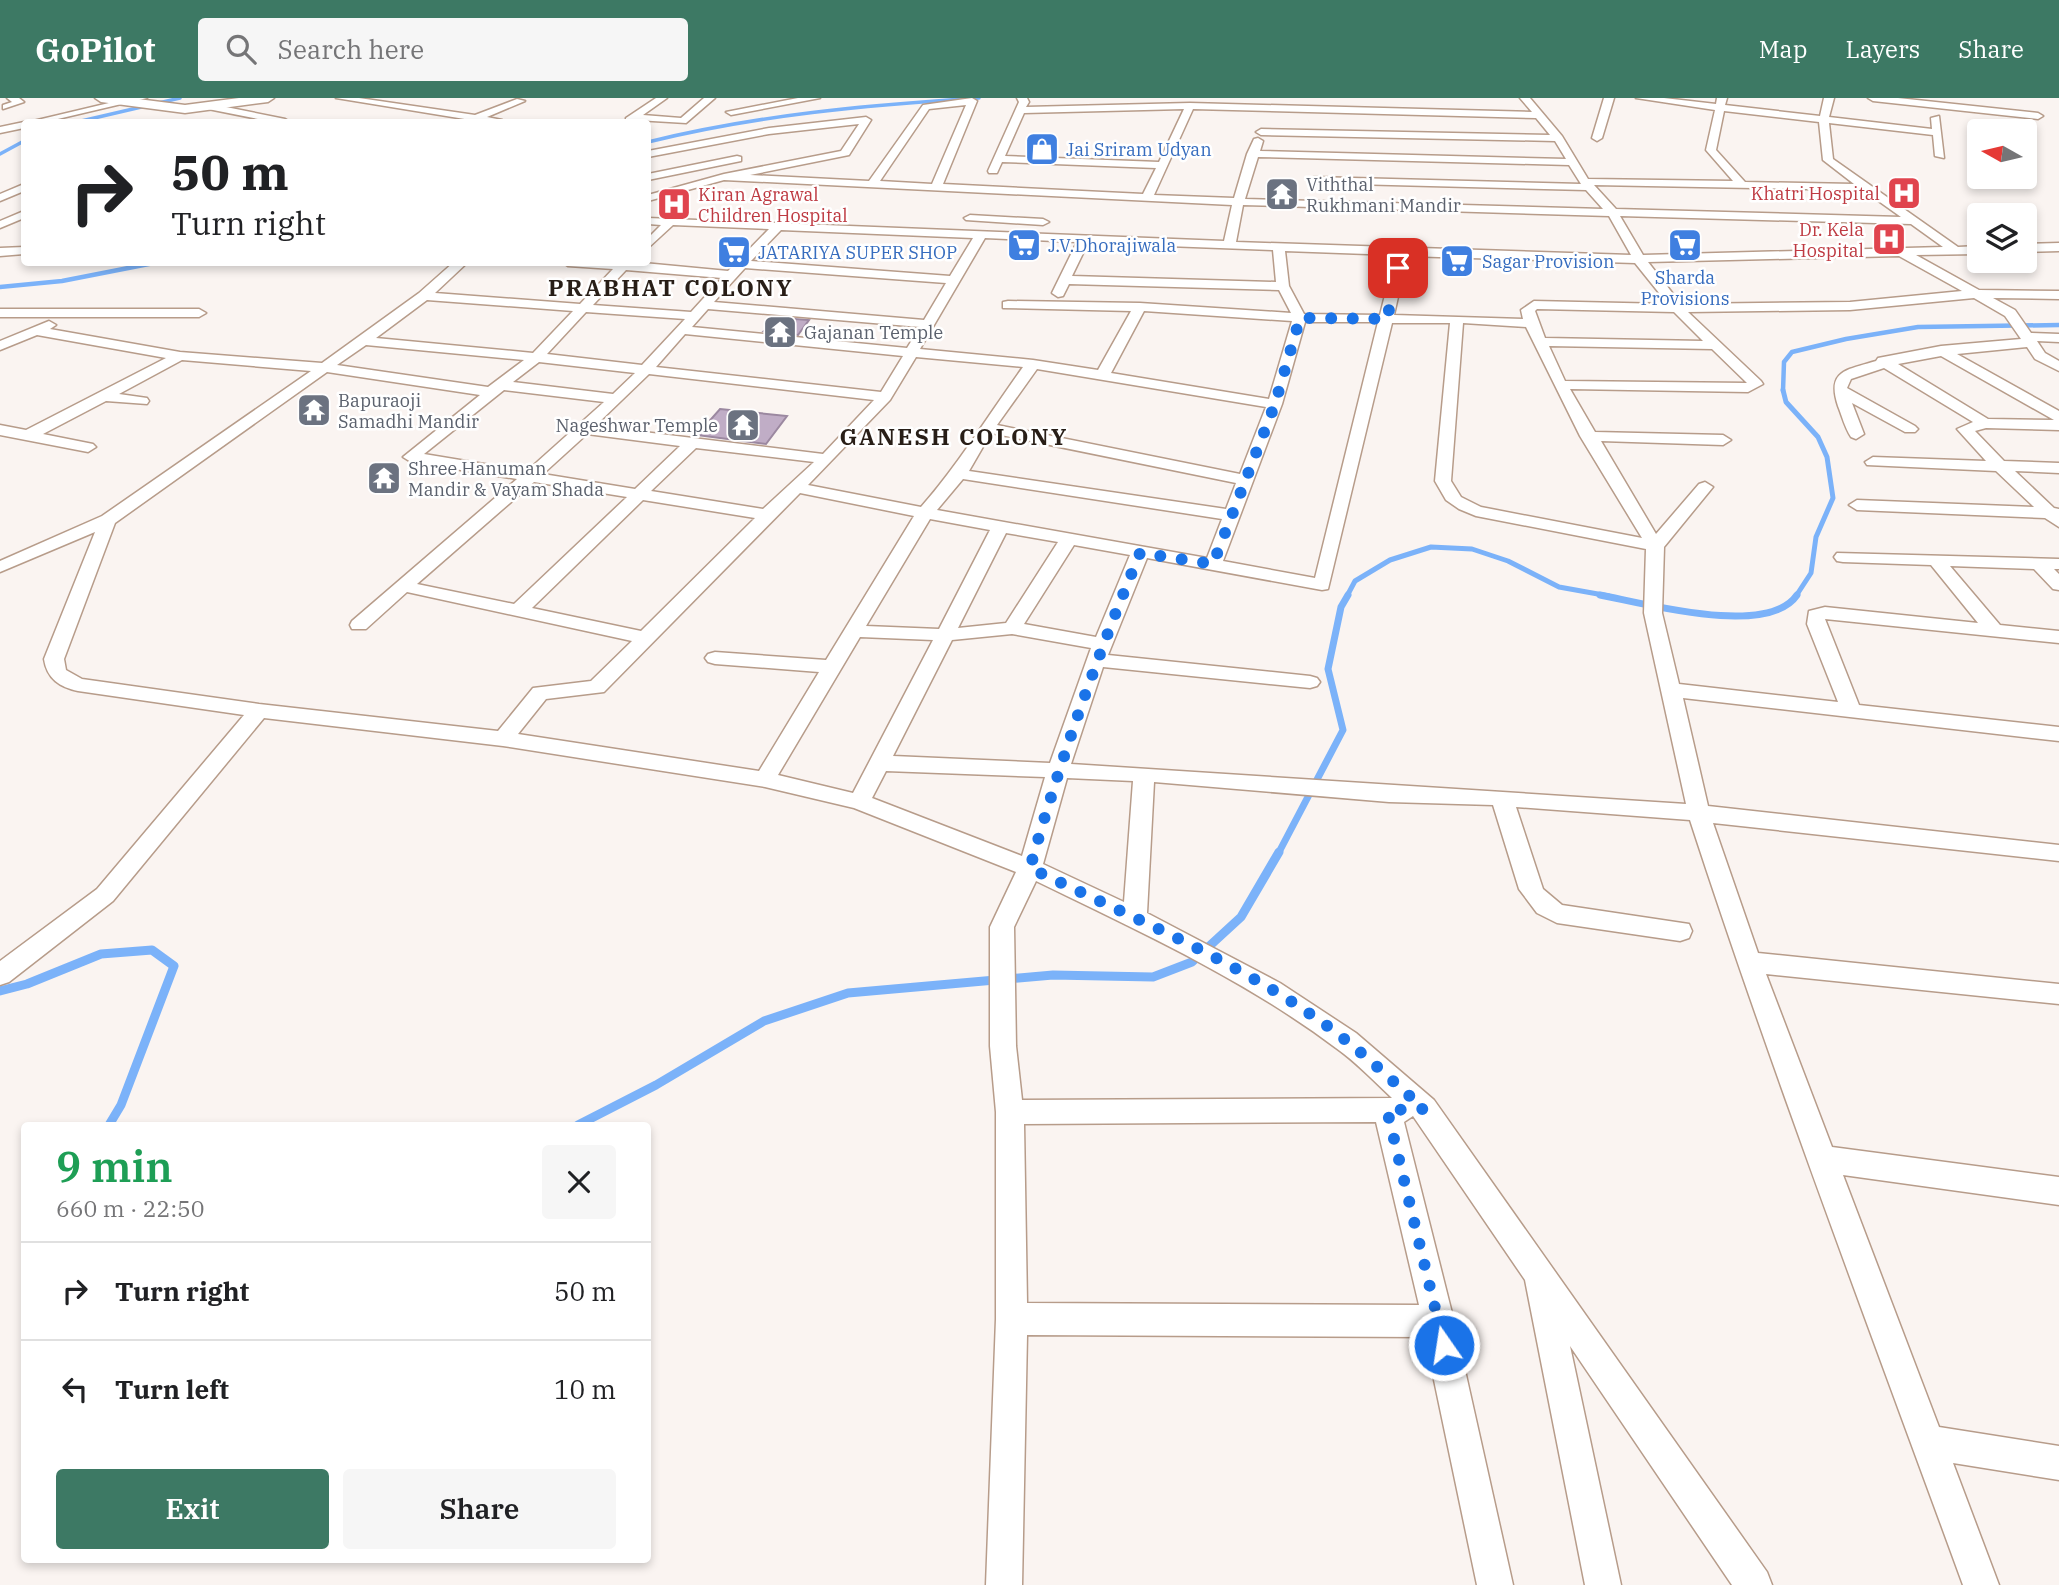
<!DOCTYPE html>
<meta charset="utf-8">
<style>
body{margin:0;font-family:"IBM Plex Serif",serif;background:#f6f6f6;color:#202124;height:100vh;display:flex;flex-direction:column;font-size:26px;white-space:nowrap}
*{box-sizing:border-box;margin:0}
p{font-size:23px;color:#757577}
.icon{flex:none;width:38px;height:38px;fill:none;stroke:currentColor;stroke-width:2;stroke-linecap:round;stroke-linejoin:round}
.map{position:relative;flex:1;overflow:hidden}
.drawer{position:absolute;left:21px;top:1024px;width:630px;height:441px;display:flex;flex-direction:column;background:#fff;border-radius:7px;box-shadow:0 4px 10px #0003}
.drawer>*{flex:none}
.hud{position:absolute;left:21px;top:21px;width:630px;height:147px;border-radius:7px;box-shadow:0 4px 10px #0003;background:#fff;color:#202124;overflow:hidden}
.needle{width:46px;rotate:278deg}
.controls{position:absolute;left:1967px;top:21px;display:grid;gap:14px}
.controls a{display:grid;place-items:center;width:70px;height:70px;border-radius:7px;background:#fff;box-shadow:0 4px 10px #0003;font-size:35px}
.pin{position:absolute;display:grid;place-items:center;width:60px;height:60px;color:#fff;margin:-30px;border-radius:14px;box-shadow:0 4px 10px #0006}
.me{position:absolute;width:77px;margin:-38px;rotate:347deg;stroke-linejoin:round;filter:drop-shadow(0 0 5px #0008)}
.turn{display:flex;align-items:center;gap:24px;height:147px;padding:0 35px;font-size:32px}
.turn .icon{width:91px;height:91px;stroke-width:2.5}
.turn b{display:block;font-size:49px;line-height:60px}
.round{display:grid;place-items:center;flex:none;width:74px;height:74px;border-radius:7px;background:#f6f6f6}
.headline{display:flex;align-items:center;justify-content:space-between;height:119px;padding:0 35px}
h1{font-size:42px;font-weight:600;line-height:52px;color:#1e9e55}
.primary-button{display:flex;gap:14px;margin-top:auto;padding:14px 35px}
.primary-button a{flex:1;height:80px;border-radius:7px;background:#3d7964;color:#fff;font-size:28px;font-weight:600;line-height:80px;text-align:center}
.primary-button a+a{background:#f6f6f6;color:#202124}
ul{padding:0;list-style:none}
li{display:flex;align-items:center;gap:21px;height:98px;padding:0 35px;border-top:2px solid #e0e0e0}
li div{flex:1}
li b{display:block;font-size:26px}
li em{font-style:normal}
header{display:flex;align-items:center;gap:42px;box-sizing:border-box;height:98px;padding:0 35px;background:#3d7964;color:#fff}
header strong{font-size:33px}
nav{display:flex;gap:38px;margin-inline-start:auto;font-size:24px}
.search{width:490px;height:63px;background:#f6f6f6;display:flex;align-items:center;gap:18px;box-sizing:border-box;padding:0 24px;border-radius:7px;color:#757577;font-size:26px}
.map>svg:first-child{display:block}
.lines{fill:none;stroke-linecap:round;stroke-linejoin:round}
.stream-far4{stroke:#7bb2f9;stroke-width:3.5}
.stream-far3{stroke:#7bb2f9;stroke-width:4.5}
.stream-far2{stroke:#7bb2f9;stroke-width:5}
.stream-far1{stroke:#7bb2f9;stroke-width:7}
.stream{stroke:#7bb2f9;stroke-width:9}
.building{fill:#c0adc6;stroke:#9b88a0;stroke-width:2}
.minor-casing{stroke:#b79c8a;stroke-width:3}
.secondary-casing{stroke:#b79c8a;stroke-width:3}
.minor{fill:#fff;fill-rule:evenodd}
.secondary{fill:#fff;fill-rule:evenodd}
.route{stroke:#1a73e8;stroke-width:12;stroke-dasharray:0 21.6}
.labels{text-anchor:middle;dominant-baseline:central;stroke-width:5;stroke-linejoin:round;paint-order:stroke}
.far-shop-label{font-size:18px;fill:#366cbe;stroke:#fff;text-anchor:start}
.far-worship-label{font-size:18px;fill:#5b616d;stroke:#fff;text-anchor:start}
.far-health-label{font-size:18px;fill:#be3a42;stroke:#fff;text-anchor:end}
.far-district-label{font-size:23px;font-weight:bold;letter-spacing:2px;fill:#281e17;stroke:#fff}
</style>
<header>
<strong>GoPilot</strong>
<div class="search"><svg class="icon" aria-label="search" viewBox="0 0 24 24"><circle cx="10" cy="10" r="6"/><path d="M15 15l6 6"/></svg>Search here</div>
<nav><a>Map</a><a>Layers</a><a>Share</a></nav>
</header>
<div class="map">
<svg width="2059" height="1487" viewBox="0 0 2059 1487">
<rect width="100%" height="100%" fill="#faf4f1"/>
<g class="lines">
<!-- stream-far4 -->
<path class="stream-far4" d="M77,24L180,0
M648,44C757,17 867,7 979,0
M0,56L24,43"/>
<!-- stream-far3 -->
<path class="stream-far3" d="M0,189L62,183L159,164
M1783,293L1784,264L1792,254L1846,241L1918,229L2059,227"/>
<!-- stream-far2 -->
<path class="stream-far2" d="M1783,292L1786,304L1818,339L1827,359L1833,400L1816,439L1811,475L1796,498
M1347,498L1355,483L1390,462L1431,449L1472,451L1508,463L1559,489L1609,498"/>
<!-- stream-far1 -->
<path class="stream-far1" d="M1600,497C1643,505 1768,540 1797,497
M1278,756L1343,632L1328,571L1341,509L1348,497"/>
<!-- stream -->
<path class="stream" d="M0,893L27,886L101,856L152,852L174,868L121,1007L109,1027
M578,1027L656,987L764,923L848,895L1053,877L1153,879L1192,864L1241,819L1279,754"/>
</g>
<!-- building -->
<path class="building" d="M781,220L809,222L798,237L764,233Z
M720,311L787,318L766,346L697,337Z"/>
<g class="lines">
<!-- minor casing -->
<g class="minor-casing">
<path id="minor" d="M7,0H19L24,4L3,11V7L12,4Z
M130,0H147L45,24H29Z
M336,0H359L475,17L517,1L525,3L487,19L502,22L503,24H483Z
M656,0H667L643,17L681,20L704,0H715L686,25L636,22L626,24V20Z
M798,0H820L731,17L726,14Z
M972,0L977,3L943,86L1143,96L1156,70L1002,64L997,75H989L988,73L1019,4L1017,0H1027L1029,4L1026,9L1190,5L1532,14L1520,0H1530L1562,38L1588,81L1733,83L1706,52L1715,12L1636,0H1664L1716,6L1717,0H1727L1725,7L1820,18L1824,0H1834L1829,19L1932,31L1931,20L1939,18L1944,60L1935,58L1933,37L1829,25L1833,61L1958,149L1979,148V156L1916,157L1979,192L2059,193V201L1993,200L2015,212L2031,235L2059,236V244L2037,243L2045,255L2059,263V273L2035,261L2027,249L1957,256L2059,313V332L1986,330L1975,333L2004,363L2059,365V375L2015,373L2054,410L2059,411V429L2045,420L1857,412L1849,407L1857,402L2034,409L1996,373L1867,367L1865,364L1873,359L1986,363L1957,331L1973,324L1884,270L1851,281L1847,290L1915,328L1918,331L1915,334H1905L1852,305L1864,336L1856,341L1851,339C1845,330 1842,318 1838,308C1826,272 1847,272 1876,263L1878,260L1941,248L2021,241L2005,218L1974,200L1850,212L1688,214L1761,283L1763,286L1748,294L1570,291L1595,334L1723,337L1731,342L1723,347L1601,343L1656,436L1699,386L1705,384L1713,389L1664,449L1662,515L1679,586L1838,604L1807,526L1809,513L1825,509L1978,525L1931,467L1843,464L1837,463L1834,459L1837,455L2059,461V471H2054L2059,476V492L2053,491L2034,471L1950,468L2000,527L2059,533V545L1825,521L1859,607L2059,629V643L1683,600L1708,708L2059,747V763L1713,725L1758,855L2059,886V906L1766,876L1832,1049L2059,1079V1107L1843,1077L1939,1329L2059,1348V1382L1953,1365L1999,1487H1963C1870,1232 1774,980 1690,722L1516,709L1543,791L1562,807L1689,826L1692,833L1689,840L1680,843L1557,825L1537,815L1519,791L1493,707L1389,704L1154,684L1147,815L1280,885L1356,935L1434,1002L1767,1474L1772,1487H1732L1570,1248L1621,1487H1585L1525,1182L1413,1018L1404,1024L1454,1223L1513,1487H1477L1425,1239L1027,1237L1022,1487H986L996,1221V1014L990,948V829L1016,774L854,710L765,689L503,648L264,620L113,803L9,884L0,887V863L97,791L244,617L78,593C60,589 47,581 44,561L95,434L0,474V463L102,418L311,273L182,262L119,296L147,300L149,303L147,306L106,303L43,336L93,346L96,349L88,354L0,337V327L26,332L166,260L37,237L0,252V243L49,223L56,227L50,231L180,254L322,265L419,195L454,164H468L435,195L580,206L613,171L568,168L562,164H633L728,173L769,131L673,127L648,150V140L661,127L648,126V120L1224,143L1232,107L724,82L648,103V97L724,76L841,53L859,26L769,36L648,59V53L769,30L866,19L871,22L849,57L750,77L869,83L923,7ZM966,7L932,86L880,83L929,11ZM1184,11L1159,64L1005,58L1024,15ZM1193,11L1536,20L1550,37L1261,31L1256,34L1261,37L1555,43L1566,61L1260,53L1263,43L1258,40L1254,41L1247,56L1234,100L1154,97ZM1724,13L1819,24L1823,62L1854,86L1745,84L1716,52ZM1258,59L1569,67L1581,86L1314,79L1309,82L1314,85L1586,92L1603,111L1245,101ZM1594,87L1863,92L1901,119L1616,111ZM1243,107L1609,118L1631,157L1236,144ZM1620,118L1911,126L1943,149L1643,157ZM781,132L973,140L950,178L751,163ZM985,140L1077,144L1052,195L1058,199L1063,198L1069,186L1279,192L1291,215L1140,205L1008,203L1003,204V210L1131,213L1098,272L1033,262L920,251ZM1088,145L1273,152L1276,184L1072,178ZM1285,153L1395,157L1380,217L1304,216L1289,188ZM1407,158L1635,165L1668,206L1534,203L1521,212L1523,221L1394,217ZM1899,158L1962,193L1850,204L1681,206L1648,164ZM745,170L946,185L924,222L714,204ZM626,172L722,180L691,214L593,207ZM427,202L573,213L533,255L376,240ZM708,211L920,229L907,250L692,229ZM1537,211L1674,214L1703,243L1545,240L1535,213ZM1144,213L1292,223L1269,301L1111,275ZM586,214L685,221L642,267L547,256ZM1305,224H1378L1315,480L1223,463L1282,306ZM1392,225H1450L1435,383L1446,402L1459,411L1476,418L1646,451L1644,515L1686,706L1071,666L1103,569L1310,590L1317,588L1320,584L1317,580L1310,578L1108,557L1147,460L1322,492L1328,491ZM1463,225L1526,229L1580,338L1642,440L1481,409L1461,399L1451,383ZM685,236L903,258L881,294L656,269ZM366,247L524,262L488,289L337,267ZM1549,248L1712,251L1747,285L1565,283ZM1941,258L2054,322L1988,321L1898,266ZM916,259L1023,269C989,316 959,366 921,409L808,387L890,302ZM539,264L635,275L613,296L513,284ZM1037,271L1266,309L1240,376L997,327ZM327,274L480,297L403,359L411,364L517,381L352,523L350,527L352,531H366L407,494L632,543L591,583L533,590L498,633L259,606L82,581L66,572L64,561L115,425ZM649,276L874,302L823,356L595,328ZM504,292L604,304L527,373L424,356ZM991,335L1236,385L1226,411L969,373ZM587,336L680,348L635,391L543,376ZM696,350L814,364L763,411L651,393ZM963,381L1222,421L1207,460L937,412ZM534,384L627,399L514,506L417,486ZM800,395L914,418L826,562L715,554L708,556L705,560L708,564L715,566L819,574L759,673L518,636L546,601L604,594ZM643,402L755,420L641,533L532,510ZM930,421L990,432L939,531L866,528ZM1006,435L1058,444L1006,525L958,530ZM1074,447L1130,457L1096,539L1024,526ZM1012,536L1091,550L1050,665L893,658L952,542ZM860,539L933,542L853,695L778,677ZM886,673L1045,679L1022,758L872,700ZM1067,680L1133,683L1124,804L1043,766ZM1036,783C1139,833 1244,881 1336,950C1356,964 1374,983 1392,1000L1022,1002L1016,948L1014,829ZM1376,1024L1419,1207L1027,1205L1024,1026Z
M1604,0H1614L1602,40L1597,43L1592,40Z
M1868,0H1898L2038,15L2043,18L2038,21L1873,3Z
M211,6L285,21L290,24H273L208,11V7Z
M24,24V30L0,35V29Z
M737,58L741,59V63L648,82V76Z
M24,86V93L0,103V96Z
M24,113V120L0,130V123Z
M970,117L1043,121L1049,124L1043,127L966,122L964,120Z
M2059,145V153L2025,154V146Z
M24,149V156L0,158V150Z
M0,211H199L206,215L199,219H0Z"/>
</g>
<!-- secondary casing -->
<g class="secondary-casing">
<path id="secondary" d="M95,0H130L185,7L239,0H274L268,4L185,15L101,4Z"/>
</g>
<!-- minor -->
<use href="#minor" class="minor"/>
<!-- secondary -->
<use href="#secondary" class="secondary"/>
</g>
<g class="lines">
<!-- route -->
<path class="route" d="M1398,170L1387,221L1300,220L1275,306L1213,466L1140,455C1097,558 1060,663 1030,770C1133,820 1259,872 1348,944C1374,965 1399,989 1424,1011L1387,1012L1444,1247"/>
</g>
<!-- icons -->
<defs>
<g id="shop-square" transform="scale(1.75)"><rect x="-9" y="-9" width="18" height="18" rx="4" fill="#3f7fe0" stroke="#fff"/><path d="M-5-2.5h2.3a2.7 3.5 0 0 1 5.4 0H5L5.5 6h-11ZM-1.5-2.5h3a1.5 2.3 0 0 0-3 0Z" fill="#fff"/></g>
<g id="hospital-square" transform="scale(1.75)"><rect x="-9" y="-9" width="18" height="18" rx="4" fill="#e0444e" stroke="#fff"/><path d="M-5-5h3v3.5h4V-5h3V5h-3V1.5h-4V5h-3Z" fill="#fff"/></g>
<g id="temple-square" transform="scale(1.75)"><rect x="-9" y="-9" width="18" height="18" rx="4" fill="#6b7280" stroke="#fff"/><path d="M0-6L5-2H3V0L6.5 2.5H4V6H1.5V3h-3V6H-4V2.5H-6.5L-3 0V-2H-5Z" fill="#fff"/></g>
<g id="supermarket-square" transform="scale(1.75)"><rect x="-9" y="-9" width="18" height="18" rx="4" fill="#3f7fe0" stroke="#fff"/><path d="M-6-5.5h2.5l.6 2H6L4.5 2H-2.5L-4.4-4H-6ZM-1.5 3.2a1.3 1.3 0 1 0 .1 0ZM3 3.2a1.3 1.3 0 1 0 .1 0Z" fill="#fff"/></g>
</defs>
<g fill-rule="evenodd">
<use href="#shop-square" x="1042" y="51"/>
<use href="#hospital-square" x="1904" y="95"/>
<use href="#temple-square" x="1282" y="96"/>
<use href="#hospital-square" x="674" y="106"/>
<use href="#hospital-square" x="1889" y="141"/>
<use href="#supermarket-square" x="1024" y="147"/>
<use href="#supermarket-square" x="1685" y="147"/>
<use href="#supermarket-square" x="734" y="154"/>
<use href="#supermarket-square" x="1457" y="163"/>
<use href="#temple-square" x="780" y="234"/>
<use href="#temple-square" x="314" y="312"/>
<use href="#temple-square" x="743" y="327"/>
<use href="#temple-square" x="384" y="380"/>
</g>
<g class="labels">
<!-- far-shop labels -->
<g class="far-shop-label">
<text x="1066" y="51">Jai Sriram Udyan</text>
<text x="1048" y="147">J.V.Dhorajiwala</text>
<text x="758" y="154">JATARIYA SUPER SHOP</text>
<text x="1482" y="163">Sagar Provision</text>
<text x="1685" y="179" text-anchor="middle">Sharda<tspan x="1685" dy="21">Provisions</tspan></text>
</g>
<!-- far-worship labels -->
<g class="far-worship-label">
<text x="1306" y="86">Viththal<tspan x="1306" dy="21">Rukhmani Mandir</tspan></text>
<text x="804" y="234">Gajanan Temple</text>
<text x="338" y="302">Bapuraoji<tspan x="338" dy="21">Samadhi Mandir</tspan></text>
<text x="718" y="327" text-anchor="end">Nageshwar Temple</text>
<text x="408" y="370">Shree Hanuman<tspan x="408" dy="21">Mandir &amp; Vayam Shada</tspan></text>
</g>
<!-- far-health labels -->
<g class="far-health-label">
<text x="1880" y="95">Khatri Hospital</text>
<text x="698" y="96" text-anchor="start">Kiran Agrawal<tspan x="698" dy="21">Children Hospital</tspan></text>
<text x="1864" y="131">Dr. Kela<tspan x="1864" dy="21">Hospital</tspan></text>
</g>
<!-- far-district labels -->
<g class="far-district-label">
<text x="671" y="189">PRABHAT COLONY</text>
<text x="954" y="338">GANESH COLONY</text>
</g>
</g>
</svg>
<div class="controls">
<a><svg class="needle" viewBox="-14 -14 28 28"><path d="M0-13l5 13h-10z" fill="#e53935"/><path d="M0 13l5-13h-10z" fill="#757577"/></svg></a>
<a><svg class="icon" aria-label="layers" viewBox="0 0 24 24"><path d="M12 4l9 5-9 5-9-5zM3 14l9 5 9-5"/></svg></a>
</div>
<div class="pin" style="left:1398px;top:170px;background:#d93025"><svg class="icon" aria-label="arrive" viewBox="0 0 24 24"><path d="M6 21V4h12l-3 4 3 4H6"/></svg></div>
<svg class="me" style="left:1444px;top:1247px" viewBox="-20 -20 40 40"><circle r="17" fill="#1a73e8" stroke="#fff" stroke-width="3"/><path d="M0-11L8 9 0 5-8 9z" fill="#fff"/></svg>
<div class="hud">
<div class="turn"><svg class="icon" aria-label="right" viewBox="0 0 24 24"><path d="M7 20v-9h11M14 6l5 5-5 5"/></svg><div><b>50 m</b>Turn right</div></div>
</div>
<section class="drawer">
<div class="headline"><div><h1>9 min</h1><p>660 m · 22:50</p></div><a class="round"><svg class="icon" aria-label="close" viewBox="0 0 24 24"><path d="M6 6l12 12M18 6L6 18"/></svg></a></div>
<ul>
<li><svg class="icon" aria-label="right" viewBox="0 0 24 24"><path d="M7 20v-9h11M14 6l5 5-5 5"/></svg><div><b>Turn right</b></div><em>50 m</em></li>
<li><svg class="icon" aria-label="left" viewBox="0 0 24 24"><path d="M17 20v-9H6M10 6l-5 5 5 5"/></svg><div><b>Turn left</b></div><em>10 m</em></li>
</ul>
<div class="primary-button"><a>Exit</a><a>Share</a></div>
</section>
</div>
